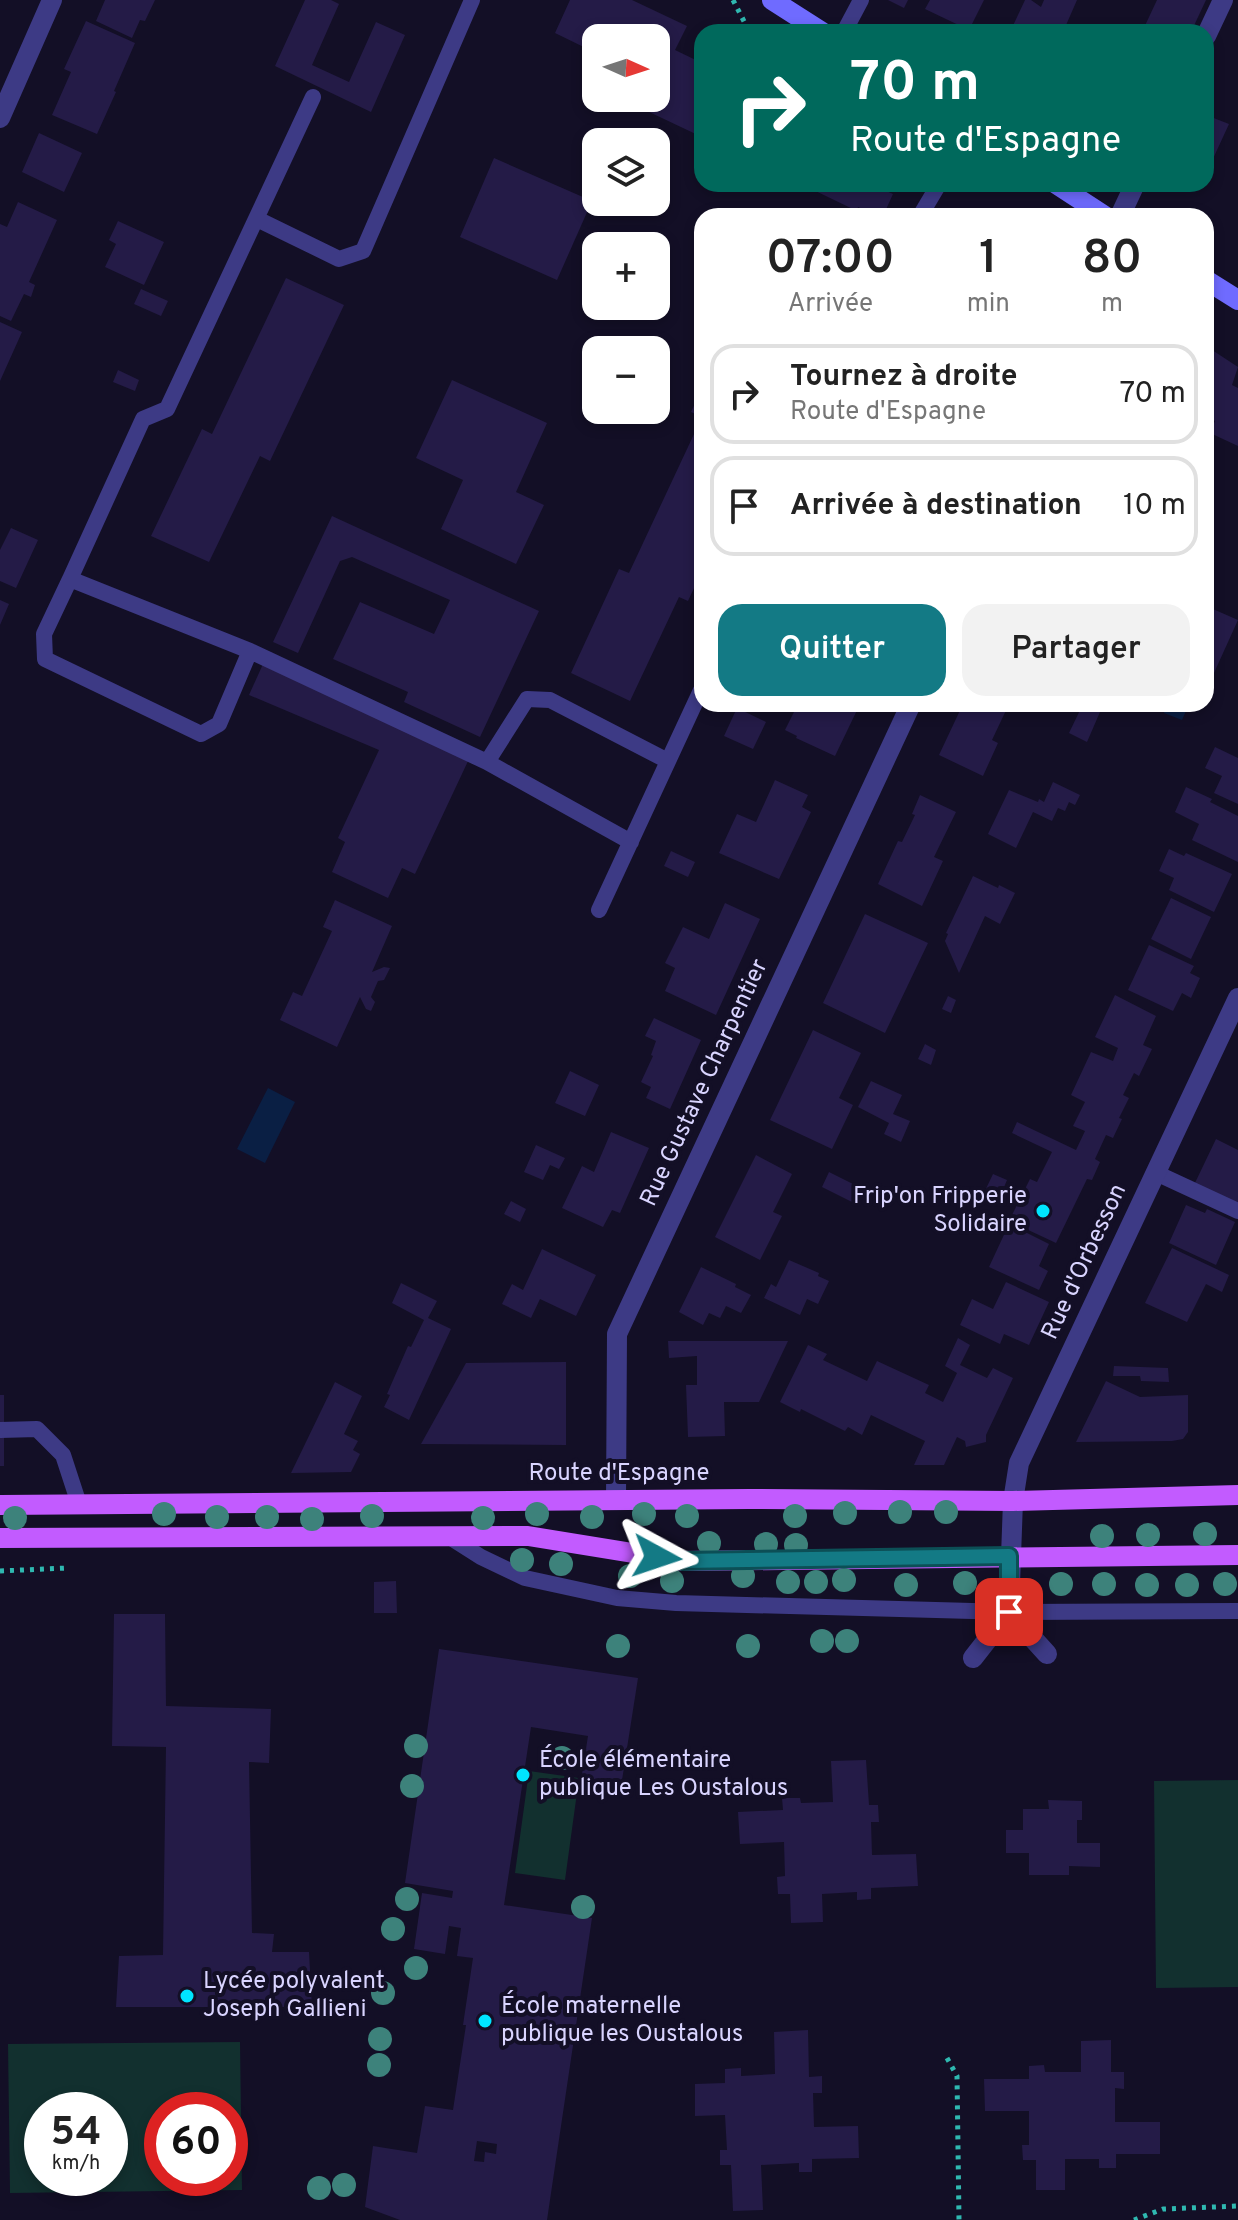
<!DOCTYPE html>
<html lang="fr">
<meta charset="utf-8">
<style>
body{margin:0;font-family:Overpass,sans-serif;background:#f2f2f2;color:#222;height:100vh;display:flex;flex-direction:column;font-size:30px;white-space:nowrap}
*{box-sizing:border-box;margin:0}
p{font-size:26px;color:#767676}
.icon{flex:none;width:44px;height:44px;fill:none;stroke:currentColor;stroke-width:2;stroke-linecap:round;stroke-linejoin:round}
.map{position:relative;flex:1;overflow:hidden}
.sheet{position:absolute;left:694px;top:208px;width:520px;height:504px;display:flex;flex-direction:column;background:#fff;border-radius:24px;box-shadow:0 4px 12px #0003}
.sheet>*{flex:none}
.guide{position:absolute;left:694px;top:24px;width:520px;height:168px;border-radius:24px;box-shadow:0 4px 12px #0003;background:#00695c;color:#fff;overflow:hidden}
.needle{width:52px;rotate:93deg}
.tools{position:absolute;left:582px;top:24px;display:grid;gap:16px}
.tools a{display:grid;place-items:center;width:88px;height:88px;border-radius:16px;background:#fff;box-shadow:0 4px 12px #0003;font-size:40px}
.speed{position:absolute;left:24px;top:2092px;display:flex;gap:16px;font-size:40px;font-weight:700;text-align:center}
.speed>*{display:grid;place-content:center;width:104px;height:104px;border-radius:50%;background:#fff;box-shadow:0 4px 12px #0003;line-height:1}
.speed small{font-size:20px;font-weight:400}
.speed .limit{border:12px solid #d22;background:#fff;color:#111}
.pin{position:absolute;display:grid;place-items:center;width:68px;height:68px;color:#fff;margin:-34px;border-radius:16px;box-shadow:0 4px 12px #0006}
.me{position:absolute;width:88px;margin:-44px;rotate:95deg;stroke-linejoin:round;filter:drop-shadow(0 0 6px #0008)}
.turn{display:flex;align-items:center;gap:28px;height:168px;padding:0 24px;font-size:36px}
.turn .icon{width:104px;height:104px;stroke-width:2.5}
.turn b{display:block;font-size:56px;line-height:68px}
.eta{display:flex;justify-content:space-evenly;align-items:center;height:136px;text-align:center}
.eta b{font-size:48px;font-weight:600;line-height:56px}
.button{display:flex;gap:16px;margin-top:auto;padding:16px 24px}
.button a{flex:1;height:92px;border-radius:24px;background:#137a85;color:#fff;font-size:32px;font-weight:600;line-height:92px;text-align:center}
.button a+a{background:#f2f2f2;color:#222}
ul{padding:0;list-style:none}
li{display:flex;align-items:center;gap:24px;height:100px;margin:0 16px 12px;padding:0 8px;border:4px solid #e0e0e0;border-radius:24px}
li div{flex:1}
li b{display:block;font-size:30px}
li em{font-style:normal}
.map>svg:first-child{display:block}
.green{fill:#12302f;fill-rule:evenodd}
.water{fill:#0a1f44}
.building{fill:#241b47;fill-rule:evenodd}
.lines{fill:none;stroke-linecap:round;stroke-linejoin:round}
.path{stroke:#2fb8b0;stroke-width:5;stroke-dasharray:4 6;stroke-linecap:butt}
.service{stroke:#3d3a85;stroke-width:16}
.minor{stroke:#3d3a85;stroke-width:20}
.secondary{stroke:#6f6bff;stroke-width:20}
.primary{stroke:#c25bff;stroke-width:20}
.tree{fill:#3d827b}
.route-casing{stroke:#0c4f56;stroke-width:20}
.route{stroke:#137a85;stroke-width:14}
.poi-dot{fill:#00e5ff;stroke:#130f26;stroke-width:3}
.labels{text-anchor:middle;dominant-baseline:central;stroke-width:8;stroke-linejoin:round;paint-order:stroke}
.street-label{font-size:24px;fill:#d9d4ff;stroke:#130f26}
.poi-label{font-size:24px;fill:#d9d4ff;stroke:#130f26;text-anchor:start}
</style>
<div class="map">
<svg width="1238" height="2220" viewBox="0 0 1238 2220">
<rect width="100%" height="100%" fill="#130f26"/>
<!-- green -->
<path class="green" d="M529,1771L579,1778L565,1880L515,1873Z
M1238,1780V1987L1156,1988L1154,1781Z
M240,2042L242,2190L10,2193L8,2044ZM42,2110H110V2178H42ZM162,2110H230V2178H162Z"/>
<!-- water -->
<path class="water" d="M1167,704H1189L1182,720L1164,713Z
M268,1088L295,1102L265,1163L237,1149Z"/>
<!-- building -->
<path class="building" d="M105,0H155L145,21L140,20L132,38L96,21Z
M305,0H331L339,4L312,65L349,82L376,22L405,35L371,112L275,66Z
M570,0H632L687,26L675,50L702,63V137L645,110L651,98H656L658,83L656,82V38H596V53L555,33Z
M888,0H908L904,8Z
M930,0H984L969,30L925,9Z
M1025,0H1031L1041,7L1044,0H1077L1063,32H1010Z
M1157,0H1206L1191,32H1142Z
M86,21L135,43L114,91L116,92L97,134L52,115L71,72L64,69Z
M1206,115L1229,124L1206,174Z
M39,133L82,153L64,192L22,172Z
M494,158L592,201L557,280L460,237Z
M801,184H871L893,194L883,216H877L858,207L857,211Z
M18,202L57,220L29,282L35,285L31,297L24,294L11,321L0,316V224L7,227Z
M118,221L164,242L144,285L105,267L116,244L109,240Z
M286,278L344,305L270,461L260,456L209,562L151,536L202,429L212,434Z
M141,289L168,301L161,316L134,304Z
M0,322L22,332L0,381Z
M1206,346L1238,367L1232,385L1238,388V446L1210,433L1215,421L1206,415Z
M118,370L139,380L135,391L113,382Z
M452,380L547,423L516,492L544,505L516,564L441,529L463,480L416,458Z
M702,389V571L688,601L679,597L630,701L571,673L619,569L629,573L702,417L691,412Z
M332,516L539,611L480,737L404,702L408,692L333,659L360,602L434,634L450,600L352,557L340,561L298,653L273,642Z
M11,528L38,540L16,588L0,581V550Z
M0,600L9,604L0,625Z
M1206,606L1238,620L1209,684L1206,682Z
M263,664L469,759L415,874L402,868L388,898L332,872L345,842L338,838L379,750L249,695Z
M798,704H860L835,756L796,738L797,736L785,730Z
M963,704H1009L992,740L998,743L983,776L939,755Z
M1083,704H1099L1096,710L1100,712L1087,742L1069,733Z
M737,708L766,722L753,749L724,736Z
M1215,747L1238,758V804L1214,793L1222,776L1205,768Z
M775,780L808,795L802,807L811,812L779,879L719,853L737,814L756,822Z
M1053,782L1080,795L1075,805L1069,802L1065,811L1058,808L1052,821L1033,812L1016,848L988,834L1009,790L1038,802L1039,799L1044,802Z
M1186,787L1212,799L1210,802L1238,816V862L1192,840L1199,824L1175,812Z
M920,795L956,812L934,857L943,861L922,906L878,884L898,841L902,842L915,815L912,814Z
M1169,849L1184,856L1186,853L1232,874L1214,912L1169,890L1174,878L1159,871Z
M671,851L695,862L688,877L664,866Z
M973,876L998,888L999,885L1015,893L1000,924L985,916L959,973L945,941L948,934L946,933Z
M1171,898L1211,917L1191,959L1151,939Z
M335,900L392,926L372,972L384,967L390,968L384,980L378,981L371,997L375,1002L371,1011L366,1009L360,997L337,1047L280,1020L293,992L302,996L332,931L323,927Z
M725,903L760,919L716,1015L665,991L675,968L665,963L683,927L709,939Z
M865,914L928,943L885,1033L823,1003Z
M1149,945L1194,966L1190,973L1200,978L1191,998L1182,993L1173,1011L1128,990Z
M1115,995L1156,1016L1143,1045L1152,1049L1139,1076L1134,1073L1123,1095L1129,1098L1119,1118L1122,1119L1113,1138L1106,1135L1095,1159L1100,1162L1092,1180L1087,1179L1056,1243L1009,1221L1030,1179L1037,1182L1052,1152L1012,1133L1017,1122L1076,1150L1085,1131L1073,1126L1085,1102L1071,1095L1091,1052L1113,1061L1118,1048L1095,1037Z
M948,996L956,1000L951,1013L942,1009Z
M654,1018L701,1040L670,1109L646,1098L651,1087L641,1082L653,1056L651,1055L656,1041L645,1036Z
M813,1030L861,1053L839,1098L853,1105L832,1149L770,1120Z
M925,1044L936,1050L931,1065L918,1059Z
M570,1071L599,1085L585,1116L555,1103Z
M871,1081L902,1095L893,1114L910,1121L901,1142L884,1134L889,1123L858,1107Z
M611,1132L649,1148L620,1213L612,1210L603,1227L562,1208L582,1166L594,1172Z
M1216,1139L1238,1150V1204L1194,1185Z
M536,1145L565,1158L559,1169L550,1165L543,1180L524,1172Z
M756,1155L792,1174L773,1212L782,1216L760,1260L715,1237Z
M829,1172L859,1187L852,1202L822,1187Z
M993,1174L1007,1180L997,1204L982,1197Z
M511,1201L526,1209L520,1222L504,1214Z
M1186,1205L1205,1213L1207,1209L1235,1222L1216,1265L1169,1243Z
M1009,1224L1049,1244L1039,1266L1048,1271L1039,1290L989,1267Z
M1172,1248L1229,1275L1222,1292L1206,1284L1187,1322L1145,1303Z
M542,1249L596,1275L576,1316L540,1299L531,1318L502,1304L512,1284L523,1290Z
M789,1260L819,1273L818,1276L829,1281L818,1304L807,1299L800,1315L764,1298L771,1284L776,1287Z
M701,1267L736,1284L735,1287L751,1295L741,1313L726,1306L720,1318L709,1313L703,1325L679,1312Z
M1006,1282L1049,1302L1029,1345L1004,1334L1000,1344L960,1325L972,1299L993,1309Z
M401,1283L437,1301L428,1318L451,1329L409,1420L384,1407L390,1395L387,1394L408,1346L411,1347L424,1320L392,1303Z
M958,1338L970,1345L960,1365L987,1378L993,1368L1013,1378L986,1435V1442L966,1447L965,1441L957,1437L944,1465H914L925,1441L871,1415L862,1435L848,1427L845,1431L801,1409L800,1412L780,1402L808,1345L827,1354L823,1360L867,1381L877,1361L929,1385L925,1393L943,1402L957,1373L945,1366Z
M668,1341H788L759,1402H724L725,1436L688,1437L686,1385H697V1356L669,1358Z
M566,1362V1445L421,1444L466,1363Z
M1114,1366L1168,1368L1169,1382L1141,1381L1140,1376H1113Z
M1106,1381L1140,1397L1188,1395V1432L1183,1439L1172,1441L1076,1442Z
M335,1382L362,1396L344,1434L358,1441L353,1450L360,1454L351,1472L291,1473Z
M0,1395H4V1466H0Z
M396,1581L397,1613H374V1582Z
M114,1614H165L166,1706L271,1709L269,1763L249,1762L252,1933L274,1934L272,1952H309L312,2007H116L119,1956L163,1955L166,1747L112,1746Z
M439,1649L638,1678L620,1793L580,1787L588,1736L531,1727L504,1905L592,1918L547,2220H400L365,2207L373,2146L417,2153L425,2106L453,2110L466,2025H463L473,1958L457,1956L461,1928L449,1926L445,1954L414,1949L422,1893L452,1898L453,1891L405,1883ZM477,2141L497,2144L496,2154L485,2152L484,2162L474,2161Z
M866,1760L869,1805H878L879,1822H871L872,1855L916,1854L918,1886L871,1888V1899L857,1900V1892L822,1894L823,1922L791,1923L790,1894H778L777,1877L785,1876L784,1842L740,1844L738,1812L783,1810L782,1798H800L801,1803L833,1802L831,1761Z
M1048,1800L1082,1801V1820H1077V1843H1100V1867L1069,1866V1875H1029V1853H1006V1830H1023V1809H1049Z
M808,2030L809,2077L822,2076V2093H813L814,2127L858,2126L859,2158L812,2159V2172H799V2163L761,2165L763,2210L733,2211L731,2165H720V2150H727L725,2115L695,2116V2084L725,2083V2069L741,2068V2076L775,2074L774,2032Z
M1111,2040V2072H1124V2089L1115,2088V2122H1160V2154H1116V2168H1099V2159H1065V2190H1036V2160H1023L1022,2145H1029V2111H985L984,2079H1029V2066L1044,2065L1045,2072H1081V2041Z"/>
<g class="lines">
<!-- path -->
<path class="path" d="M733,0L748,29L752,32
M0,1571L67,1568
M947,2058L957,2076L959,2220
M1134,2220L1163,2209L1238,2206"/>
<!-- service -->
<path class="service" d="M844,32L861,0
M313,97L167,409L143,419L70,579L250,651L487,762L631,842
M920,216L939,184
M257,219L339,259L363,251L472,0
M70,579L44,634L45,659L201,734L219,724L250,651
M487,762L527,699L550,700L668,761
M599,910L702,688
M1156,1173L1238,1211
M0,1430L37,1429L63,1455L79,1504
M448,1536L481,1557L525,1578L617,1598L676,1603L1009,1612L1238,1611"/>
<!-- minor -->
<path class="minor" d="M1206,36L1223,0
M0,118L52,0
M1120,216L1135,184
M616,1500L617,1334L911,704
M1009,1612L1047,1654
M973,1658L1009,1612L1013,1501L1019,1463L1238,998"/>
<!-- secondary -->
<path class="secondary" d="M772,0L822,32
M1056,184L1105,216
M1206,280L1238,300"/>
<!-- primary -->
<path class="primary" d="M0,1505L748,1499L1013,1501L1238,1495
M0,1538L528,1536L682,1561L1238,1555"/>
</g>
<!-- trees -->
<g class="tree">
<circle cx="900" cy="1512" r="12"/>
<circle cx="946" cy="1512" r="12"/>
<circle cx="845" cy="1513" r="12"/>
<circle cx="164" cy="1514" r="12"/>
<circle cx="537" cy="1514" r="12"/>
<circle cx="644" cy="1514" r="12"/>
<circle cx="372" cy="1516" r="12"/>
<circle cx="687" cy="1516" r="12"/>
<circle cx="795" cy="1516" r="12"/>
<circle cx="217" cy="1517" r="12"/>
<circle cx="267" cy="1517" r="12"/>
<circle cx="592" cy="1517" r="12"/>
<circle cx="15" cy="1518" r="12"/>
<circle cx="483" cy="1518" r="12"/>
<circle cx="312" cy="1519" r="12"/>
<circle cx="1205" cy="1534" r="12"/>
<circle cx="1148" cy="1535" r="12"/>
<circle cx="1102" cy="1536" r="12"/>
<circle cx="709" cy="1543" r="12"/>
<circle cx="766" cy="1544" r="12"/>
<circle cx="796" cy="1545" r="12"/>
<circle cx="522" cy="1560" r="12"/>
<circle cx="561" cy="1564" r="12"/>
<circle cx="630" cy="1576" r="12"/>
<circle cx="743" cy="1576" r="12"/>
<circle cx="844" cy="1580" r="12"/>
<circle cx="672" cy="1581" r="12"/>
<circle cx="788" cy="1582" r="12"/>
<circle cx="816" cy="1582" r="12"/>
<circle cx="965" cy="1583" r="12"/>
<circle cx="1061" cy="1584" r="12"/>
<circle cx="1104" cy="1584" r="12"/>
<circle cx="1225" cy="1584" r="12"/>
<circle cx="906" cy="1585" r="12"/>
<circle cx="1147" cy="1585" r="12"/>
<circle cx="1187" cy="1585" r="12"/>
<circle cx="822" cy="1641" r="12"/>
<circle cx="847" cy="1641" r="12"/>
<circle cx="618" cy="1646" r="12"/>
<circle cx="748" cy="1646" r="12"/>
<circle cx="416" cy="1746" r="12"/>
<circle cx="562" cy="1758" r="12"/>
<circle cx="412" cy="1786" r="12"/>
<circle cx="407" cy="1899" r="12"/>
<circle cx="583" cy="1907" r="12"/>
<circle cx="393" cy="1929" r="12"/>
<circle cx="416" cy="1968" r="12"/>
<circle cx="383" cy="1993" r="12"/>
<circle cx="380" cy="2039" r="12"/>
<circle cx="379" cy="2065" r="12"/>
<circle cx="344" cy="2185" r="12"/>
<circle cx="319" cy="2188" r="12"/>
</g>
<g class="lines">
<!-- route casing -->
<g class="route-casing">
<path id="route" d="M657,1557L682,1561L1009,1556V1612"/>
</g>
<!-- route -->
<use href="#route" class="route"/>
</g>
<!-- markers -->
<g class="poi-dot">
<circle cx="1043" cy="1211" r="8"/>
<circle cx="523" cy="1775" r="8"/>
<circle cx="187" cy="1996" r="8"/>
<circle cx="485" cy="2021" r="8"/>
</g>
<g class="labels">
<!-- street labels -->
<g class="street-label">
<text transform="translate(705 1083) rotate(-65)">Rue Gustave Charpentier</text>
<text transform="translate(1085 1262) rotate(-65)">Rue d'Orbesson</text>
<text x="619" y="1474">Route d'Espagne</text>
</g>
<!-- poi labels -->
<g class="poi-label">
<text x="1027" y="1197" text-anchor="end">Frip'on Fripperie<tspan x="1027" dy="28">Solidaire</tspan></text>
<text x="539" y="1761">École élémentaire<tspan x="539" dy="28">publique Les Oustalous</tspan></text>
<text x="203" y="1982">Lycée polyvalent<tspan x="203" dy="28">Joseph Gallieni</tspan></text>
<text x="501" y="2007">École maternelle<tspan x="501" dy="28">publique les Oustalous</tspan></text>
</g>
</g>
</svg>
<div class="tools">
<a><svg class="needle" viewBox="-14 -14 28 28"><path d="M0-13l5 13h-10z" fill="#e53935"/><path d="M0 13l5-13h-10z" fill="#767676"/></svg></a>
<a><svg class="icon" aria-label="layers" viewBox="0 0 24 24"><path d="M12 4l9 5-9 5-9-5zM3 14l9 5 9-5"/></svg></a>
<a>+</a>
<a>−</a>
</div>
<div class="speed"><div>54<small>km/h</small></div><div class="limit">60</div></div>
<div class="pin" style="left:1009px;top:1612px;background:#d93025"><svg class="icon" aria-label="arrive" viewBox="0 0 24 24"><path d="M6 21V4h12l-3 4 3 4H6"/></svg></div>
<svg class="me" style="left:657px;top:1557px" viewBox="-20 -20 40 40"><path d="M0-17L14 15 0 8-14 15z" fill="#137a85" stroke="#fff" stroke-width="4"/></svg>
<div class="guide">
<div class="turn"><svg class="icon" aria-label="right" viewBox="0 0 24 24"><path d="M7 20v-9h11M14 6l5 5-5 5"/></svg><div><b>70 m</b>Route d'Espagne</div></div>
</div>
<section class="sheet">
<div class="eta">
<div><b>07:00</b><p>Arrivée</p></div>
<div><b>1</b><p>min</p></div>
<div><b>80</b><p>m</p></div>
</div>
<ul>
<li><svg class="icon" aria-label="right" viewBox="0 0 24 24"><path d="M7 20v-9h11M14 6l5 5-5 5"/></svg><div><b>Tournez à droite</b><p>Route d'Espagne</p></div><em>70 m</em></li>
<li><svg class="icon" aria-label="arrive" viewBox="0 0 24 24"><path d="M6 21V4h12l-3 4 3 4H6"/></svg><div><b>Arrivée à destination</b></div><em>10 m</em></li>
</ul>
<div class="button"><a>Quitter</a><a>Partager</a></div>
</section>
</div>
